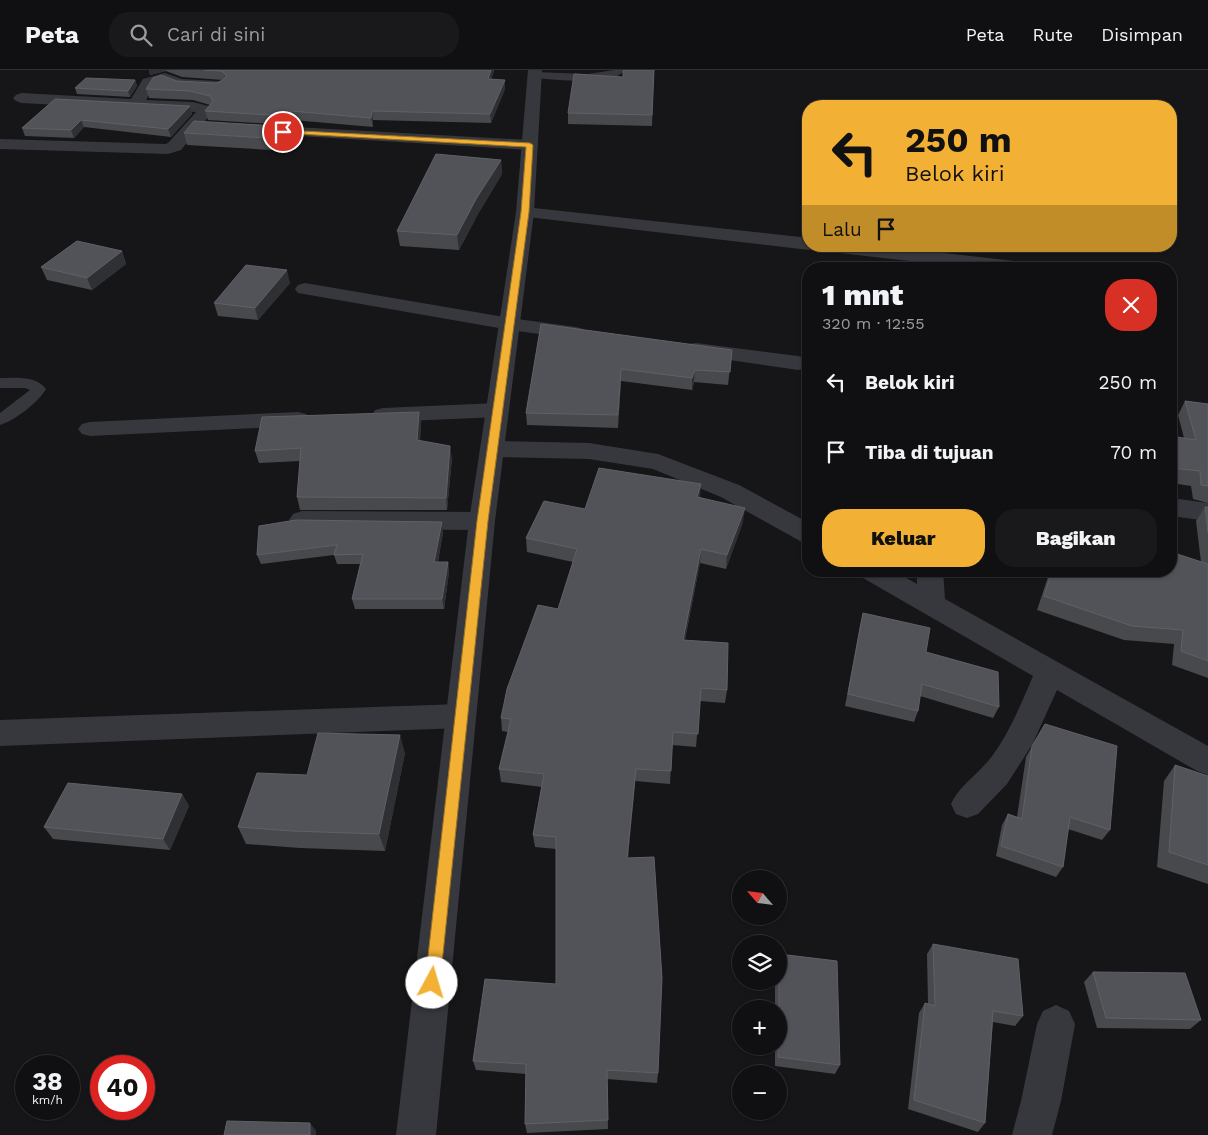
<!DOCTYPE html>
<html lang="id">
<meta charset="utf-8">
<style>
body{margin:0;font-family:"Work Sans",sans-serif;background:#19191b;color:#f1f3f6;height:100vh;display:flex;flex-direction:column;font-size:19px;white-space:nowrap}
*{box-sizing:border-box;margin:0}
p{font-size:16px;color:#9c9d9f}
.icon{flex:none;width:28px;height:28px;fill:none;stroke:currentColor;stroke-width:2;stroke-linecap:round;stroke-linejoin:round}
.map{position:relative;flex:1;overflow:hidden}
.panel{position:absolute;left:802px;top:192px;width:375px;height:315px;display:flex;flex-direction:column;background:#101012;border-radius:20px;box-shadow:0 1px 4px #0004,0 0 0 1px #303032}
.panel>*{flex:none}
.top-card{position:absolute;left:802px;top:30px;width:375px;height:152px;border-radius:20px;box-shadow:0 1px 4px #0004,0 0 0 1px #303032;background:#f2b134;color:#111;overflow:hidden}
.needle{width:32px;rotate:298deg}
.controls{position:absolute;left:732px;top:800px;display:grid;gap:10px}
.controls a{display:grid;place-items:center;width:55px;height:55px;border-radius:50%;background:#101012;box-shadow:0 1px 4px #0004,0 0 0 1px #303032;font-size:25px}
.speed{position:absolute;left:15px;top:985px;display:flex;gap:10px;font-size:25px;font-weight:700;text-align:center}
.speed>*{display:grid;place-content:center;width:65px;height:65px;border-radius:50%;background:#101012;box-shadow:0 1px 4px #0004,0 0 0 1px #303032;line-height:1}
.speed small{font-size:12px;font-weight:400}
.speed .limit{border:8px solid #d22;background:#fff;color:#111}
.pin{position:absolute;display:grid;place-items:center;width:42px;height:42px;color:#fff;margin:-21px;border:2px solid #fff;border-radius:50%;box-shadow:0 1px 5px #0007}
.me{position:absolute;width:55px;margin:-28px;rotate:6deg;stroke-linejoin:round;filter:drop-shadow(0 0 4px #0008)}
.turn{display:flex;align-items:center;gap:18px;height:105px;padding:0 20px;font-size:22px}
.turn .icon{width:65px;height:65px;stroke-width:2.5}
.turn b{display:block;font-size:35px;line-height:42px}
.then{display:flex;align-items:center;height:48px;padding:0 20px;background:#0003;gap:10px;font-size:19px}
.round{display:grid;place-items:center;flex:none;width:52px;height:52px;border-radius:20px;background:#19191b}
.headline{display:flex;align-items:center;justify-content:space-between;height:85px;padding:0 20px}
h1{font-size:30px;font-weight:800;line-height:38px}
.cta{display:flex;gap:10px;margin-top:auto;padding:10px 20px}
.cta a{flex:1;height:58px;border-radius:20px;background:#f2b134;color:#111;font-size:20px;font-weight:800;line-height:58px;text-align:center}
.cta a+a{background:#19191b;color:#f1f3f6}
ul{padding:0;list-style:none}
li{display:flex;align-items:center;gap:15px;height:70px;padding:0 20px}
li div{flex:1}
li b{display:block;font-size:19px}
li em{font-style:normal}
header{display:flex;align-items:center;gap:30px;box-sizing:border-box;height:70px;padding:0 25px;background:#101012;border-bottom:1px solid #303032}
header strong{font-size:24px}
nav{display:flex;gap:28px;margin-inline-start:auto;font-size:18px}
.search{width:350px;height:45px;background:#19191b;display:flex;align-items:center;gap:12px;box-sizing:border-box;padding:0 18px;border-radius:20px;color:#9c9d9f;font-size:19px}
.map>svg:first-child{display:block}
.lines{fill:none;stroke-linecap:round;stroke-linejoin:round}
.service{fill:#37383d;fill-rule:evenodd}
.minor{fill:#37383d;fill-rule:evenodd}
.tertiary{fill:#37383d;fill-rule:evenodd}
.wall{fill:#47494d}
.shaded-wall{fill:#2f3033}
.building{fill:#525359;stroke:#5f6168}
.route{fill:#f2b134;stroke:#9d7322}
</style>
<header>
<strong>Peta</strong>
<div class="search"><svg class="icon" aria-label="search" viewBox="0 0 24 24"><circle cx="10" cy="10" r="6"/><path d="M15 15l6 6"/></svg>Cari di sini</div>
<nav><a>Peta</a><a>Rute</a><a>Disimpan</a></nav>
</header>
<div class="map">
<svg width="1208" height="1065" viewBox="0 0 1208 1065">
<rect width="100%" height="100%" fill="#161618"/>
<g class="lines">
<!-- service -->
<path class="service" d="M614,0H622L623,2C607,17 555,9 534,8L529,5L534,2L588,4Z
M0,308C15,308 36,305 46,319C39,332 14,351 0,355V343L30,320L25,318H0Z"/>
<!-- minor -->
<path class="minor" d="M165,3L182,9L217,11L220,14L217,17C206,20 192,19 181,18C169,16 167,11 154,15L146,30L193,32L212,37L214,40L181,80L168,84L0,79V69L166,74L169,72L196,42L21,33L16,31L13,28L16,25L21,23L131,29L143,9Z
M241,54L530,70L536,71L538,75L536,79L530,80L235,62L233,59L235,56Z
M525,137L809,168V176H817L809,180L519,146L516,142L519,138Z
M822,176H883L1014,191L1021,193L1024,197L1023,199H979L831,182L824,180Z
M305,213L510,248L576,257L583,259L587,263L583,267L576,269L510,260L298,223L295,219L298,215Z
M696,273L798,286L806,288L809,293L806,298L798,300L688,284L685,279L688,274Z
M498,333L506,335L509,340L506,345L498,347L383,352L375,350L372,345L375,340L383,338Z
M298,342L306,344L310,349L306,354L298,356L90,366L82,364L78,359L82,354L90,352Z
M493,371L589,373L658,384L739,415L809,453V474L800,471L721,427L653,399L589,389L493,387L485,384L481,379L485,374Z
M1171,428L1208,433V451L1171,446Z
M302,441L482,442L491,445L495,451L491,457L482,460L302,459L293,456L289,450L293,444Z
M859,501H894L917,514V501H943L945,529L1208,676V705L1197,701L1057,620L1032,675L1007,714L978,744L967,748L956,744L951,734C959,716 977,705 989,690C1009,665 1020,636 1033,606L863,508Z
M460,634L471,637L475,646L471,655L460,658L0,676V650Z
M1056,935L1069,941L1075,954L1061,1031L1052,1065H1012L1021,1031L1037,954L1043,941Z"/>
<!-- tertiary -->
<path class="tertiary" d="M528,0H542L534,142L495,451L436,1065H396L469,451L516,142Z"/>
</g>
<!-- wall -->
<path class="wall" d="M149,0H494L491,10H505V19L491,53L373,50V57L293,50L290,55L208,50L205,41L210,35L193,30L149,28L146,19L177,11L216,13L223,10L182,7L166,1L150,5Z
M654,0L652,56L568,54V43L623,7Z
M135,10L137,16L130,27L77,24L75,18Z
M55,29L190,36L192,44L171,67L84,57L74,68L25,66L22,58Z
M184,63L280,68L271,80L187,75Z
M501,90L502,104L478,144L459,180L400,176L397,161Z
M122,181L126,194L92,220L47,210L41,197Z
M290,213L258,250L218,246L214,233Z
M541,254L732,280L728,315L694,312L692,320L621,311L618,358L527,355L526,343Z
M1185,331L1208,334V433L1193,429L1191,416L1171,413V366L1184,368L1178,345Z
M419,342L421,354L420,371L452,388L447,440H300L297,427L300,391L259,393L255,381Z
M700,427L743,452L726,499L700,493L685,570L727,620L725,633L700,631L696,677L672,675L670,714L635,711L628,788L658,1003L657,1013L607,1009L608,1059L527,1063L525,1054L526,1004L476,1000L473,991L556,914V779L535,777L533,765L542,717L501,712L499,699L508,662L502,661L501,648L558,539L573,492L527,482L526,468L585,439Z
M1205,437H1208V608L1172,595L1174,574L1124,570L1037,540L1050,501H1171L1201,492L1196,451Z
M443,462L438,492H448L449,502L444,539H355L352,529L360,494H337L334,485L261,494L257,485Z
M957,501H994L991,507Z
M863,543L926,582L999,637L993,648L920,626L918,641L914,652L845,636L860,555Z
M1045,654L1110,760L1102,770L1068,759L1063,797L1056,807L996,786L1002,755L1008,744L1017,747L1026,687Z
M405,683L385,781L300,778L246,774L238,757L307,705Z
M1175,695L1208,706V814L1157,797L1164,711Z
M182,724L189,736L170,780L53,769L44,757Z
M933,874L1023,946L1015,956L993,952L985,1053L978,1062L908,1039L919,943L925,933L928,934L927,884Z
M1093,902L1201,950L1190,959L1097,958L1084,912Z
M775,911H779L840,995L835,1004L775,996V976H779V939H775Z"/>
<!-- shaded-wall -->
<path class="shaded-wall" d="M149,0H165L166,1L150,5Z
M491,0H494L488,18V9Z
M135,10L137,16L130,27L128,21Z
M505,10V19L491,53L490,44Z
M190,36L192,44L171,67L168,59Z
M291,41L293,50L290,55L287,46Z
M372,41L373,50V57L371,48Z
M81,50L84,57L74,68L71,60Z
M277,56L280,68L271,80L268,68Z
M501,90L502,104L478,144L459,180L457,165L476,129Z
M122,181L126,194L92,220L87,208Z
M287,200L290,213L258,250L255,238Z
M621,299V311L618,358V345Z
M695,300L694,312L692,320V308Z
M419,342L421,354L419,383L417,370Z
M450,376L452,388L447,440L446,428Z
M701,414L700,428L697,427Z
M745,438L743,452L726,499L727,485Z
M442,452L443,462L436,502L434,492Z
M701,479L700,493L682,583L683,570Z
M448,492L449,502L444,539L442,529Z
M400,665L405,683L385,781L379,764Z
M636,699L635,711L627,800V788Z
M182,724L189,736L170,780L163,769Z
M310,1053L316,1061V1065H310Z"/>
<!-- building -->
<path class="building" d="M204,0H491L488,9L505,10L490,44L372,41L371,48L291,41L287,46L205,41L213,31L210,26L190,21L146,19L153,8L161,5L177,11L216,13L223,10L227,6L222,1Z
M623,0H654L652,45L568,43L574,4L623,7Z
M86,8L135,10L128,21L75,18Z
M55,29L190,36L168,59L81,50L71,60L22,58Z
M194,51L277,56L268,68L184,63Z
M436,84L501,90L476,129L457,165L397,161Z
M77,171L122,181L87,208L41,197Z
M246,195L287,200L255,238L214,233Z
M541,254L732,280L730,302L695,300L692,308L621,299L618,345L526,343Z
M1185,331L1208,334V416L1201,415L1200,401L1171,398V366L1196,370Z
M419,342L417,370L450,376L446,428L297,427L301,378L255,381L262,347Z
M599,398L701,414L697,427L745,438L727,485L701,479L683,570L728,573L727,620L701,618L698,664L673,662L671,701L636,699L627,788L654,787L662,908L658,1003L607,1000L608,1050L525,1054L526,994L473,991L485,909L556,914V767L533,765L544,704L499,699L511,649L501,648L507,619L538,535L558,539L577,479L526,468L544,431L585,439Z
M1205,437H1208V462Z
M296,450L442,452L434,492H448L442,529H352L363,484L334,485L337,475L257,485L259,456Z
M1171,482L1208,494V591L1181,581L1183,560L1132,556L1044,526L1052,501H1171Z
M863,543L930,558L926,582L998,602L999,637L922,614L918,641L848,624Z
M1045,654L1117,676L1110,760L1070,747L1063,797L1001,776L1008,744L1022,749L1032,676Z
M318,663L400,665L379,764L292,761L238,757L257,703L307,705Z
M1175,695L1208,706V795L1169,782Z
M68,713L182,724L163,769L44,757Z
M933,874L1018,889L1023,946L993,941L985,1053L914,1030L925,933L935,936Z
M779,884L837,891L840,995L778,987V976H779Z
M1093,902L1185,903L1201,950L1106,948Z
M227,1051L310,1053V1065H224Z"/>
<!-- route -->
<path class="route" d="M283,60L530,73L533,75L529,142L488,451L440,913L437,918L432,920L427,918L425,913L477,451L521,142L526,77L281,63L280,62Z"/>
</svg>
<div class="controls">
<a><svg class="needle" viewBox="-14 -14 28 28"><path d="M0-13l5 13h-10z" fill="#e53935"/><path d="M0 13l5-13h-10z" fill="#9c9d9f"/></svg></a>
<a><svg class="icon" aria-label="layers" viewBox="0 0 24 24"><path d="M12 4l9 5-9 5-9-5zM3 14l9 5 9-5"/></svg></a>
<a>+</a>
<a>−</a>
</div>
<div class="speed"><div>38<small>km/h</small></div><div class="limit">40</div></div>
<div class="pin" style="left:283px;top:62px;background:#d93025"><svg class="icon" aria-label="arrive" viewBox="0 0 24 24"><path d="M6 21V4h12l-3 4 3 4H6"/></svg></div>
<svg class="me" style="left:432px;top:913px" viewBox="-20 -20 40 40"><circle r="19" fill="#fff"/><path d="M0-13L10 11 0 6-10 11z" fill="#f2b134"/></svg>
<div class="top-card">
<div class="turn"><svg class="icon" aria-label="left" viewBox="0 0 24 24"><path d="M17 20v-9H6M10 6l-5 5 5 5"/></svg><div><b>250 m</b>Belok kiri</div></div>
<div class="then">Lalu<svg class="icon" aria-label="arrive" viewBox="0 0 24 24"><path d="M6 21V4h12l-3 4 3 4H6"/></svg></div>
</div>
<section class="panel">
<div class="headline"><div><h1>1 mnt</h1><p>320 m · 12:55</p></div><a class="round" style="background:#d93025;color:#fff"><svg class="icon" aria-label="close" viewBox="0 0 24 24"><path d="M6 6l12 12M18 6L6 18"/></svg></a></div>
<ul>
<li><svg class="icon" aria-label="left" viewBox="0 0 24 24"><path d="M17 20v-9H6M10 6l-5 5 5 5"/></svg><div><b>Belok kiri</b></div><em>250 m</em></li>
<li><svg class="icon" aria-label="arrive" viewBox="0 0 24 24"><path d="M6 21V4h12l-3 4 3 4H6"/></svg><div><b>Tiba di tujuan</b></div><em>70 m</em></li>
</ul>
<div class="cta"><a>Keluar</a><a>Bagikan</a></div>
</section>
</div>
